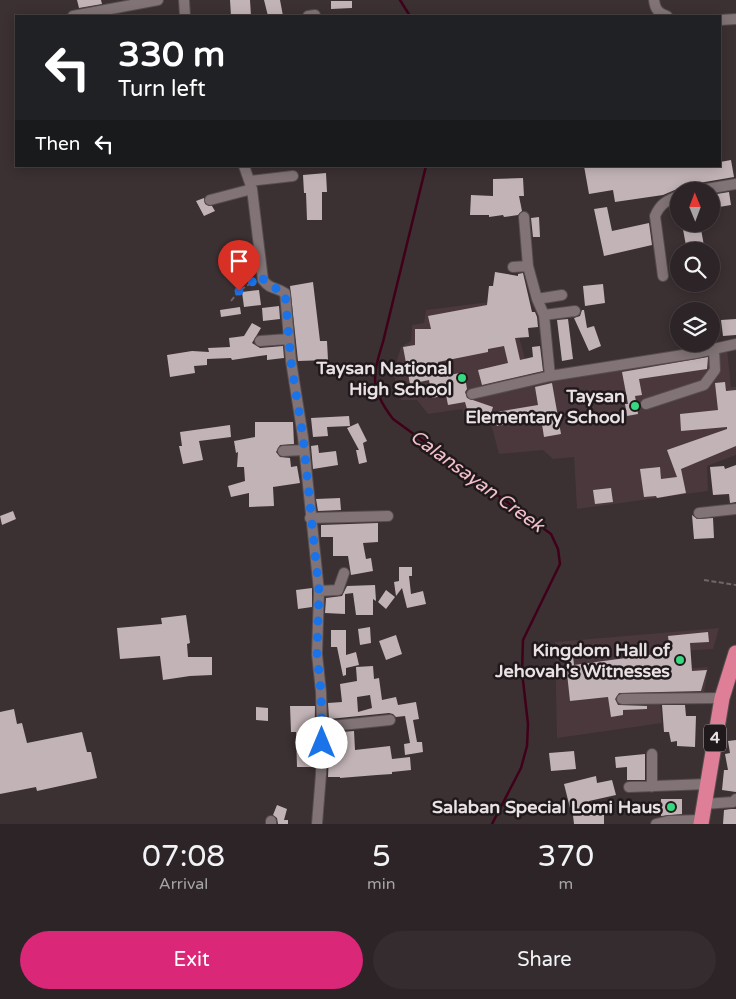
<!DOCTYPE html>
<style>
body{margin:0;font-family:"Varela Round",sans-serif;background:#342c2e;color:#f1f3f6;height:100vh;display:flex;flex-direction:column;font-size:19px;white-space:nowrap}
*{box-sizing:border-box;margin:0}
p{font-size:16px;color:#a6a4a7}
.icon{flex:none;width:28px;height:28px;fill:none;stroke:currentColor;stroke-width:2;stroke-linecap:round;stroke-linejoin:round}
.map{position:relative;height:824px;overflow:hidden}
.drawer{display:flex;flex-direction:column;background:#2c2426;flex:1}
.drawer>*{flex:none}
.hud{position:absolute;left:15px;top:15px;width:706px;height:152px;border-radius:0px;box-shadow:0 2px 12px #0003,0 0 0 1px #484143;background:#202124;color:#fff;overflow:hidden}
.needle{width:32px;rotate:359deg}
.tools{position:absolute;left:670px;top:182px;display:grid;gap:10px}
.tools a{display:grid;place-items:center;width:50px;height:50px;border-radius:50%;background:#2c2426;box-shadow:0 2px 12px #0003,0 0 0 1px #484143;font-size:25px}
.pin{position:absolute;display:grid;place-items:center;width:42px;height:42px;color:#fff;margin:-51px -21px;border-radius:50% 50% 50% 0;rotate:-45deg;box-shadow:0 0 5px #0007}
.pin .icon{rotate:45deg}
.me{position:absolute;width:55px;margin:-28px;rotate:0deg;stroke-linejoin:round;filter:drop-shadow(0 0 4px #0008)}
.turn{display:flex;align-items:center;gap:18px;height:105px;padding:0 20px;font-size:22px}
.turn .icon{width:65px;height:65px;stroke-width:2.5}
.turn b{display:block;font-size:35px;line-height:42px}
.then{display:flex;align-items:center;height:48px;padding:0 20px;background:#0003;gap:10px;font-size:19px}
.eta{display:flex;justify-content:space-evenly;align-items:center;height:85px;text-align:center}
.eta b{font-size:30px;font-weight:600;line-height:35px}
.primary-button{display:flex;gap:10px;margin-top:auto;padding:10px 20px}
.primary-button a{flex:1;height:58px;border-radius:30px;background:#db2777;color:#fff;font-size:20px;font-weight:600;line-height:58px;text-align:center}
.primary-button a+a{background:#342c2e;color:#f1f3f6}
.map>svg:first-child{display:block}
.built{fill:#4a383c}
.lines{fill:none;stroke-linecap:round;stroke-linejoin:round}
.stream{stroke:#41001a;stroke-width:2.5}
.building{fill:#c2b3b6;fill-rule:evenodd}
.minor-casing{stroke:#564c4e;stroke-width:12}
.highway-casing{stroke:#564c4e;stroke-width:17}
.path{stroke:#706668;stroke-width:2;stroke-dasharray:5 2.5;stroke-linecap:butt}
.minor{stroke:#817376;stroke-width:10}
.highway{stroke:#de7e97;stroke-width:15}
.route{stroke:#1a73e8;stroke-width:9;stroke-dasharray:0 16.2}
.poi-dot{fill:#36d880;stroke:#1f191b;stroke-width:2}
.labels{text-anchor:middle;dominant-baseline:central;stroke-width:5;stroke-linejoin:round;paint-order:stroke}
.shield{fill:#1f191b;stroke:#aca5a7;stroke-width:1}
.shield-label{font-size:16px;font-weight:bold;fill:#e9e1e3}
.poi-label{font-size:18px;font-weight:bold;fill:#e9e1e3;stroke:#1f191b;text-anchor:end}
.water-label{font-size:19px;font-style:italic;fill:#f3c0cb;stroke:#1f191b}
</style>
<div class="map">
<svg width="736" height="824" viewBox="0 0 736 824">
<rect width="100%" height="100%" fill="#3b3032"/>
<!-- built -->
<path class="built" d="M490,302L514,319L532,384L727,349L731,387H736V455L707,466L708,491L577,509L574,457L553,459L543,450L499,454L491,424L478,420L466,421L462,409L428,414L417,400H401L393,373L401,347L411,341L412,325L424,323L426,310Z
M719,628L713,649L667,652L669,670L708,667L703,700L660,701L662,723L557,738L555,642Z"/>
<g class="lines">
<!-- stream -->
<path class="stream" d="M400,0L410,16
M426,166L383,342C372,377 370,389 393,419L551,534L558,549L560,564L523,640L522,672L528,724L527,746L521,768L492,824"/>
</g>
<!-- building -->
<path class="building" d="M77,0H101L102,4L79,8Z
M230,0H250L251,16H231Z
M264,0H280L283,16H268Z
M331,1H352V8L331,9Z
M731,160L734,177L693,184L690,186L688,191L677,189L663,195L615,202L613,190L589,194L584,166H720V162Z
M326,173L327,192H322V220H307L306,193H304L303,175Z
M523,178L524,196H519L522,211L518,215L504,217L503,215L489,217V215H470L471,195L493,196V179Z
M729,192L731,205L713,208L711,195Z
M204,198L205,204L212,206L215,211L204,216L196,201Z
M607,207L612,231L649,223L652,245L604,256L594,209Z
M539,217L540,237H533L531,218Z
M682,224H700L705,251H687Z
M495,272L518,276V274L523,273L532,312H535L537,317L538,327L528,328L529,337L515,338L520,360L533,357L532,347L540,346L543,371L482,385L478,370L508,363L504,346L488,349V352L438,362L441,377L464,372L467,389L465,392L467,398L493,407L491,413L538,405L535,387L552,383L561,434L544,437L541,418L497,426L496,421L475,415L469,416L465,402L448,405L446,395L432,398L429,380L410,384L403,347L415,345V329H431L428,316L487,305L489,286H493Z
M313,282L320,341H327L328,360L298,361L290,286Z
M603,284L605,303L585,306L583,286Z
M259,290L261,305L244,307L242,292Z
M279,306L280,319L263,321L262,308Z
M240,307L241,314L221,317L220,310Z
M582,310H584L587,328L594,326L601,346L589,351L574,318L580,316Z
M568,319L573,359L562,361L557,320Z
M736,319V335L723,336L721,320Z
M252,323L261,328L252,343L260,348L283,346L284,358L267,360V355L232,360L231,358L207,359V365L194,366L195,373L170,377L167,355L192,351L209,352L208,348L230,347L229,338L244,336Z
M708,357L707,369L639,379L642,395L635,396L638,414L627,416L625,404H628L622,372Z
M725,382L726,391L736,390V446L681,469L686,493L657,498L656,496L644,497L640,469L660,467L661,479L677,477L667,450L727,429V427L681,431L680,414L718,410L715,383Z
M349,416L350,426L327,427L328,436L313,437L311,418Z
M255,422H293L294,444L280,445L276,452L280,457L290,458L291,467L297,466L300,483L273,487L274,506L249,507V493L231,497L228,486L245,481L244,467H237L238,452L236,453L234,441L255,437Z
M358,423L367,441L363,443L367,462L359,464L356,450H359L347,428Z
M230,425L231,437L199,441L203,460L183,464L179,446H182L180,432Z
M318,445L319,453L336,451L338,465L313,469L311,446Z
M736,465V502L730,503L729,494L713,495L710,467L724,466L725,469Z
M611,488L613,502L595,504L593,490Z
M340,498L341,510L318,511L316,499Z
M13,511L16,519L2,525L0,516Z
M692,515L697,519L713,518L714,538L694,539Z
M378,523V542L363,543L366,559L371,558L373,571L351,575L348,556H333V537H321V525Z
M399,567H412V576H409L411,594L423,591L426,604L407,608L402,588L396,596L394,582L399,581Z
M375,585L376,601L373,599V615H356L353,593L345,594V614L325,613L326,598L342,596L347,586Z
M312,588V607L298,609L296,590Z
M386,590L395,597L386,609L378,602Z
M186,615L190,643L187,644L188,657H212V675L190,676L163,680L160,656L120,659L117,628L162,624L161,618Z
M370,627L371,643L360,645L358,629Z
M331,630H346V655L356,652L359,665L346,668V675L343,676L337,647H331Z
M708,632L709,642L690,643L692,671L707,670L701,691L619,693L615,699L618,705L647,706V709L623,710V715L611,717L608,697L570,701L565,655L558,656L557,648L572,646L574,665L670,652L668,636Z
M396,635L402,654L386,660L379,641Z
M373,666L374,679L379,678L382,700L396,697L398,705L416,702L419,719L413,720L417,742H422L423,752L405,755L404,744L410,743L405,716L396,717L393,714L389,713L329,719L328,703L342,702L340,684L357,681L356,667ZM370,695L372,708L358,712L357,697Z
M662,705H685L686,716H696L695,747L677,746V741L671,742L669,732H664Z
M290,706H315L314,767H297L296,732H291Z
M256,707L268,708V721L256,720Z
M14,709L17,724L22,723L27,743L82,732L87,752H91L97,778L37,791L36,787L0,794V712Z
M354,731L355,750L390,746L392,759L410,757L411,770L392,772V774L377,775L340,778V777H328L330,733Z
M736,740V792L722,790L724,770H728L725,754L730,753L728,741Z
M574,751L576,769L551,771L549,753Z
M645,754V780H627V767L616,768L615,757Z
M596,776L597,783L612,780L616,795L589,801L591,815H604V824H574L572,807L570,808L564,784Z
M661,799H682V814L661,816Z
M277,805L287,809L284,820H288V824H278L277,818L273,815Z
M731,809H736V824H723L724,810Z"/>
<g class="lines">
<!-- minor casing -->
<g class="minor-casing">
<path id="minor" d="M184,0L185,16
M654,0C655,9 658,13 667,16
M73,16L158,0
M308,16L315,15
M720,20L736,19
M244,166L252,189L263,280C270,290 277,287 285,293L291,361L303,437L319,591L317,654L321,692L322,727L321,774L317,824
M250,181L293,176
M695,191L736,184
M210,200L252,189
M524,217L528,266L537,299L544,315L550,376
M513,267L528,266
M663,276L655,216C660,204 667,200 679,196
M537,299L562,295
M544,315L575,311
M260,341L288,339
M472,394L550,376L696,353L736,344
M646,404L704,385L715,370L714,349
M283,451L304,450
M699,513L736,509
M310,518L388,516
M319,591L338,590L344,573
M622,699L722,698
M322,727L390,720
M652,754V787
M629,787L707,784
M704,804L733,802L736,799
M271,821V824
M656,824L668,821L701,820"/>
</g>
<!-- highway casing -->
<g class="highway-casing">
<path id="highway" d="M701,824L722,698L736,653"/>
</g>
<!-- path -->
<path class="path" d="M231,301L239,291L254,281
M704,580L736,585"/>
<!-- minor -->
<use href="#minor" class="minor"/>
<!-- highway -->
<use href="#highway" class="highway"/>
</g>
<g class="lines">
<!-- route -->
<path class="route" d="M239,291L262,275C265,289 276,286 285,293L291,362L303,437L319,591L317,654L321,692L322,743"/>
</g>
<!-- markers -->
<g class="poi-dot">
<circle cx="462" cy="378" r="5"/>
<circle cx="635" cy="406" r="5"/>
<circle cx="680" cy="660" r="5"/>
<circle cx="671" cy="807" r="5"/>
</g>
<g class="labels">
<!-- shield labels -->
<rect class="shield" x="704" y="724.5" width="22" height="27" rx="4"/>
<g class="shield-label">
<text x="715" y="738">4</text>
</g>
<!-- poi labels -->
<g class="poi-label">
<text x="452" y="368">Taysan National<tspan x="452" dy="21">High School</tspan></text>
<text x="625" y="396">Taysan<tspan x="625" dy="21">Elementary School</tspan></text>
<text x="670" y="650">Kingdom Hall of<tspan x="670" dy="21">Jehovah's Witnesses</tspan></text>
<text x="661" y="807">Salaban Special Lomi Haus</text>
</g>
<!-- water labels -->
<g class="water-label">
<text transform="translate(477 481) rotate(36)">Calansayan Creek</text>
</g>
</g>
</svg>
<div class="tools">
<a><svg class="needle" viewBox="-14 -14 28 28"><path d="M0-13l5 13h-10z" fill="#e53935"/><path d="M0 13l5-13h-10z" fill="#a6a4a7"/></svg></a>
<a><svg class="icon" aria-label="search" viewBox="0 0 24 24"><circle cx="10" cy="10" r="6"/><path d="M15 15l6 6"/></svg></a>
<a><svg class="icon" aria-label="layers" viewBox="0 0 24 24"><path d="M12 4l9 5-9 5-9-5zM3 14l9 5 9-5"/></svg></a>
</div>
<div class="pin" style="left:239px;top:291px;background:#d93025"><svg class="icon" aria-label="arrive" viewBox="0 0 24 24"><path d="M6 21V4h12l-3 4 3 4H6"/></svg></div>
<svg class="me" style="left:322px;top:743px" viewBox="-20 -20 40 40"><circle r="19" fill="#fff"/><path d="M0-13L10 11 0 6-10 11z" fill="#1a73e8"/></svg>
<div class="hud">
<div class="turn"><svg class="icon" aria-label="left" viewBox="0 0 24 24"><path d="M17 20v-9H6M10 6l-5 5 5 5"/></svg><div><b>330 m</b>Turn left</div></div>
<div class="then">Then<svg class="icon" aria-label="left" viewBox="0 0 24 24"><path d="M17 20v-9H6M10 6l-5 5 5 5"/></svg></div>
</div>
</div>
<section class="drawer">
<div class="eta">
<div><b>07:08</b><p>Arrival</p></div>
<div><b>5</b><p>min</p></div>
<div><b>370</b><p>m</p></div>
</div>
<div class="primary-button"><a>Exit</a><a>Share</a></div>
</section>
